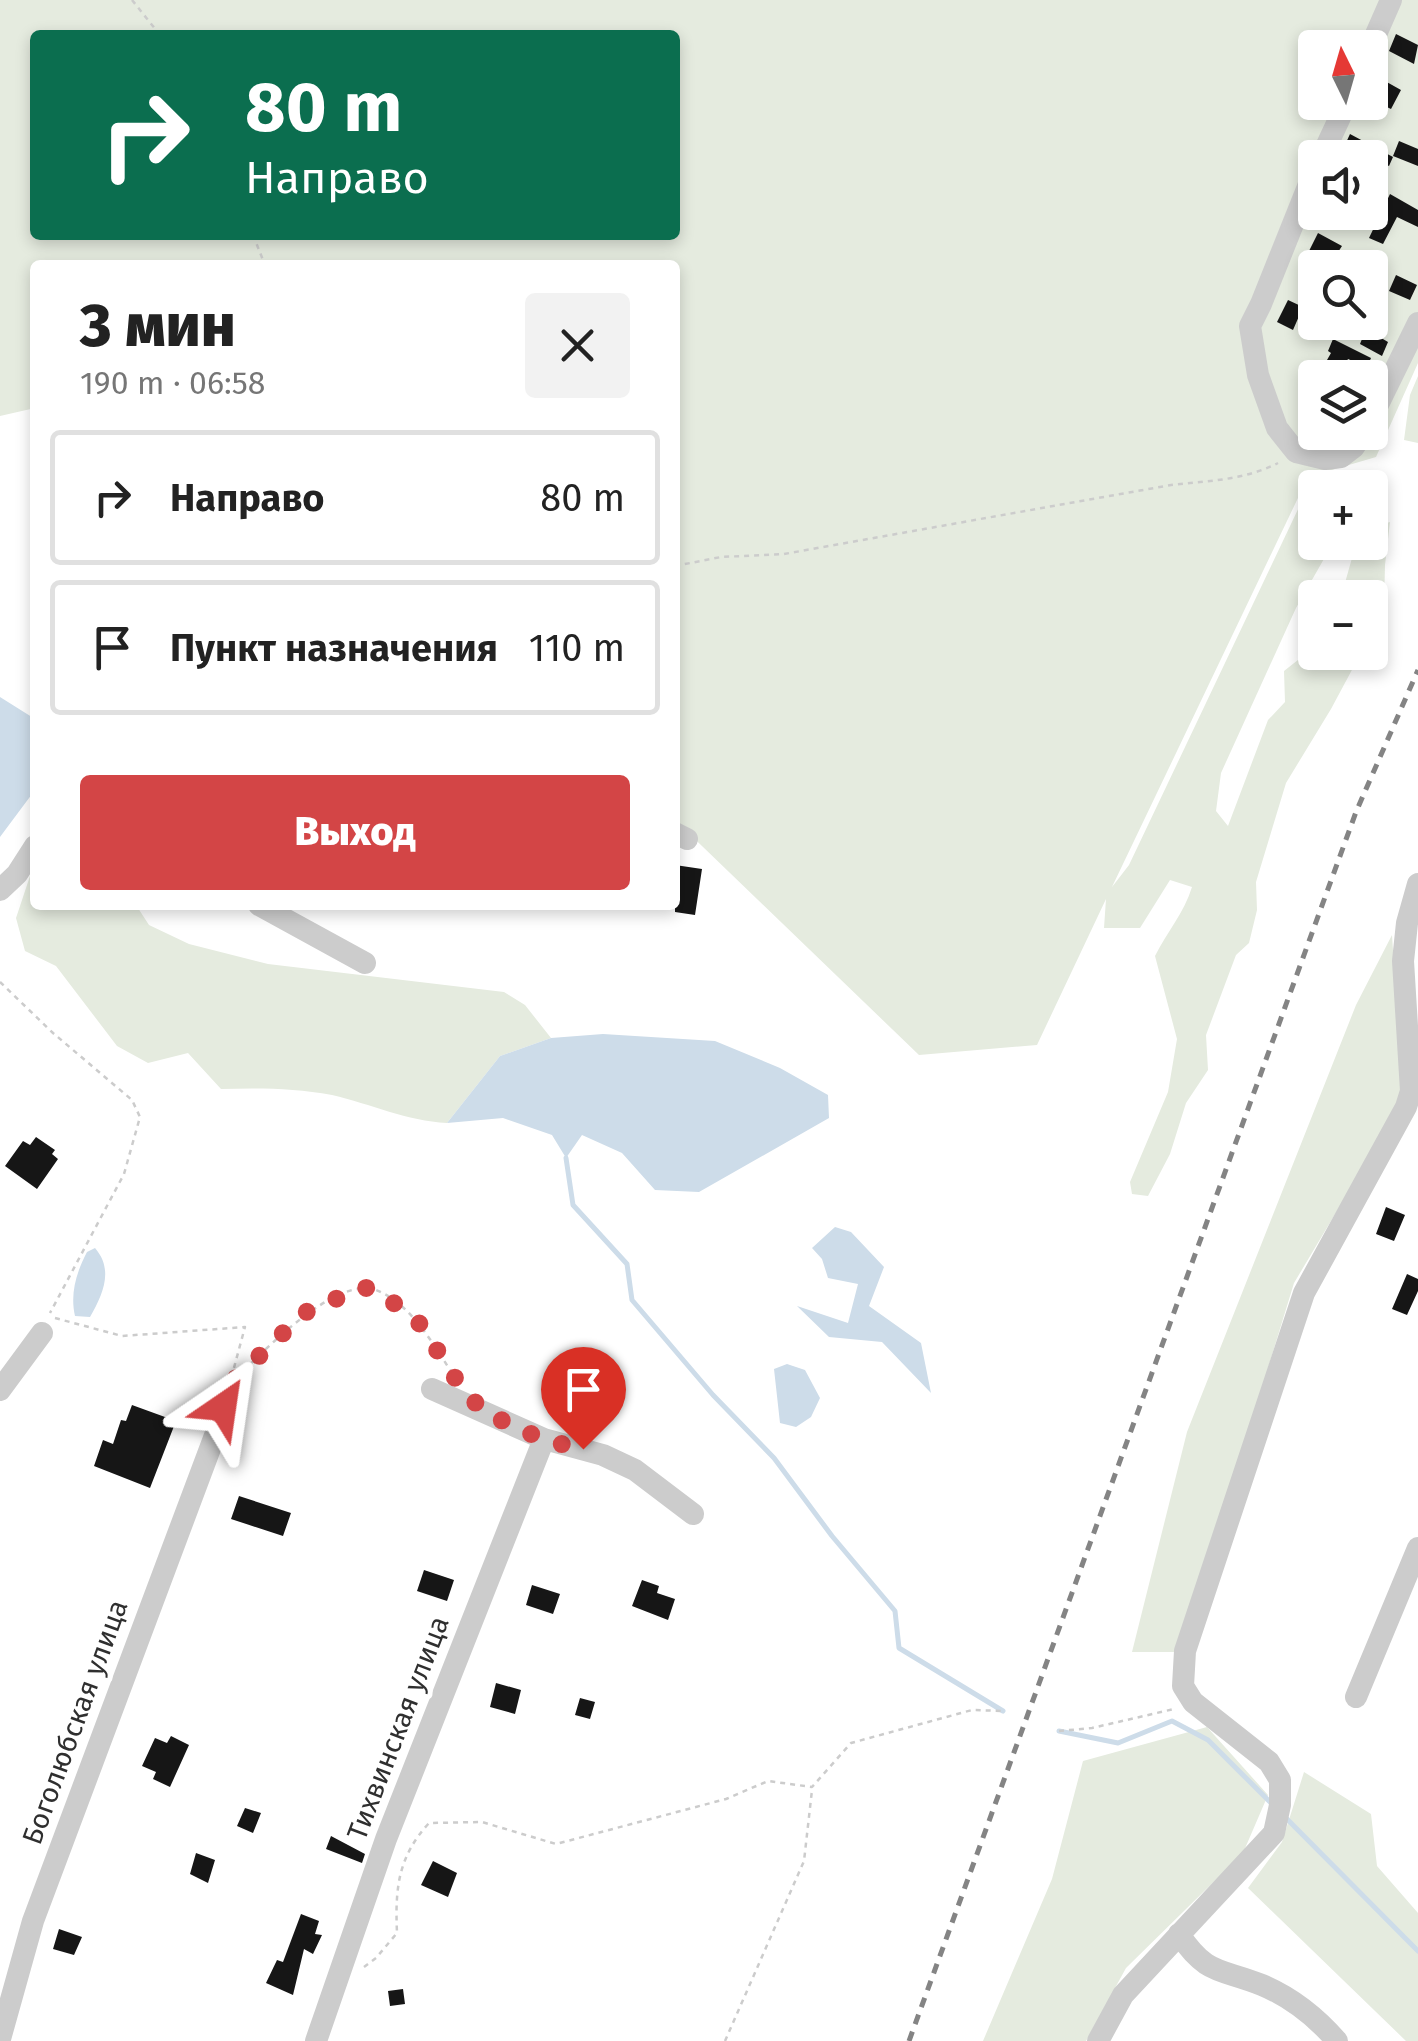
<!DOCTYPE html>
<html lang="ru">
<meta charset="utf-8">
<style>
body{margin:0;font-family:"Fira Sans",sans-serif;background:#f2f2f2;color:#222;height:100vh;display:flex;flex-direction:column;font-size:38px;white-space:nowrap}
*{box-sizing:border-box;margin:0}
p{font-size:32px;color:#767676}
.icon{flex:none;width:55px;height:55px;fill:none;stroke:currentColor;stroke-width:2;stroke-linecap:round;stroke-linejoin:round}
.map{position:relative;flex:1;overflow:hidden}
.sheet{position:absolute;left:30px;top:260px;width:650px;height:650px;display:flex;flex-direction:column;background:#fff;border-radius:10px;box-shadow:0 5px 15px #0003}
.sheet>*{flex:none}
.hud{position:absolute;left:30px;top:30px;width:650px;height:210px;border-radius:10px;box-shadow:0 5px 15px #0003;background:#0b6e4f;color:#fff;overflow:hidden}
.needle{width:65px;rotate:355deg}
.buttons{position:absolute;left:1298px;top:30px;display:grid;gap:20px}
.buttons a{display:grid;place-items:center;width:90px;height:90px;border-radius:10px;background:#fff;box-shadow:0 5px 15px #0003;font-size:50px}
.pin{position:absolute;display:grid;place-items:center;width:85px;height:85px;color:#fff;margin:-102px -42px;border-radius:50% 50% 50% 0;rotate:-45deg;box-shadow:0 0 10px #0007}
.pin .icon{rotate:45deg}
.me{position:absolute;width:110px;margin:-55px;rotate:32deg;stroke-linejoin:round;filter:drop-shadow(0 0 8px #0008)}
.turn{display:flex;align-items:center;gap:35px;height:210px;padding:0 50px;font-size:45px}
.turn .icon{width:130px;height:130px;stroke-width:2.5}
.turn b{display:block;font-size:70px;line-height:85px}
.round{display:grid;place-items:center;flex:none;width:105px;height:105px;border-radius:10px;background:#f2f2f2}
.summary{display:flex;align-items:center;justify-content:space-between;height:170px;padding:0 50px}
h1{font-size:60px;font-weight:800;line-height:75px}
.button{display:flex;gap:20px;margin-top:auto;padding:20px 50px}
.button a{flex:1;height:115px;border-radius:10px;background:#d34546;color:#fff;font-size:40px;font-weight:800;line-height:115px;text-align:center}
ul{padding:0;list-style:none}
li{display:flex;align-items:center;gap:30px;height:135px;margin:0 20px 15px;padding:0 30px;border:5px solid #e0e0e0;border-radius:10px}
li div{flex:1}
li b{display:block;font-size:38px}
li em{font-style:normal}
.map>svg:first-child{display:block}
.green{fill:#e5ebdf;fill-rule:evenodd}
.water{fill:#cddce9}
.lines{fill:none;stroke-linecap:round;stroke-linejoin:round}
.stream{stroke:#cddce9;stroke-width:5}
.building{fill:#161616}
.path{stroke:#ccc;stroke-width:2.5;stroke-dasharray:5 5;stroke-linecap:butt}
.minor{stroke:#ccc;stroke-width:22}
.rail{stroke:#848484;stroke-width:5;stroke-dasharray:10 8;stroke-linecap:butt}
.route{stroke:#d34546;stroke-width:18;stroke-dasharray:0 32.4}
.labels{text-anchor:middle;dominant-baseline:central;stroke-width:10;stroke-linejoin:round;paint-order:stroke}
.street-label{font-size:28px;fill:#2f2f2f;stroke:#fff}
</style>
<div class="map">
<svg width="1418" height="2041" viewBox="0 0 1418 2041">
<rect width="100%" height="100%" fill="#fff"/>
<!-- green -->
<path class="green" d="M0,0H1418V363L1376,457L1308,477L1112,887L1129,865L1310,484L1318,487L1315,488V542L1333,543L1296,608L1221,773L1216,811L1228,826L1268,720L1285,702L1284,671L1303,656L1315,638V652L1361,653L1331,709L1286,783L1256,882L1257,910L1249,943L1236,955L1206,1035L1208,1070L1186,1103L1170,1154L1148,1196L1132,1194L1130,1182L1168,1092L1177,1039L1155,956C1167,932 1184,913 1192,887L1170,880L1140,928H1104L1106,899L1037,1045L919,1055L675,820V265H35V408L0,416ZM35,35H675V235H35ZM1315,48H1370V102H1315ZM1315,158H1370V212H1315ZM1315,268H1370V322H1315ZM1315,378H1370V432H1315Z
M1418,376V443L1404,440L1410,395Z
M1390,522L1385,565L1384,606L1370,635V598L1341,597L1352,558L1361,543L1370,542V528Z
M35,861V905H136L149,925L189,944L268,964L504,992L525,1005L551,1038L500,1056L447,1123C407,1121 371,1104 332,1095C294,1088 259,1088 221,1089L188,1053L148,1063L117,1046L56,966L25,951L16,918Z
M1392,935L1402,1087L1394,1115L1294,1283L1236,1473L1175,1652H1132L1187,1432L1356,1005Z
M1207,1727L1268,1795L1243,1853L1126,1968L1086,2041H983L1052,1879L1083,1761Z
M1304,1772L1371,1814L1377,1866L1418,1913V2041H1406L1248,1888L1282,1842Z"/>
<!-- water -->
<path class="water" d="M0,697L35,719V790L0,837Z
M603,1034L715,1041L780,1068L828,1095L829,1118L699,1192L655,1190L622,1153L582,1135L566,1158L552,1135L503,1118L447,1123L500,1056L551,1038Z
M835,1227L851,1232L884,1267L869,1306L921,1343L931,1393L882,1342L829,1337L797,1306L848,1323L858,1284L828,1278L822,1259L812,1248Z
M95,1248C114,1270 103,1294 90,1317L75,1316C70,1294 76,1273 87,1252Z
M787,1364L805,1370L820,1398L811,1417L796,1427L780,1423L774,1369Z"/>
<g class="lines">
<!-- stream -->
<path class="stream" d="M566,1158L573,1205L627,1264L632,1300L713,1395L774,1458L832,1536L895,1611L899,1648L1003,1711
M1059,1731L1118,1743L1172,1721L1208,1740L1274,1806
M1285,1817L1418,1951"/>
</g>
<!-- building -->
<path class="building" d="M1396,34L1418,45L1414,64L1389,51Z
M1376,76L1401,90L1391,109L1370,99Z
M1350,134L1393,157L1389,166L1344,147Z
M1399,141L1418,149V166L1393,156Z
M1390,194L1418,210V227L1397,217L1383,244L1369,238Z
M1318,233L1342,246L1331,263L1308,253Z
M1396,275L1417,285L1410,300L1389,291Z
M1288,300L1303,307L1293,330L1277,322Z
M1366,329L1388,342L1382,356L1360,344Z
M1333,339L1371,358L1367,367L1348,359L1338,377L1323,367L1331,353L1328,351Z
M675,865L702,869L695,915L675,912Z
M36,1137L55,1150L52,1154L58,1159L37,1189L5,1166L23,1141L30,1145Z
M1386,1207L1405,1215L1394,1241L1376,1234Z
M1407,1274L1418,1279V1291L1407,1315L1392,1309Z
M132,1405L176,1421L150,1488L94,1466L103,1440L113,1444L121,1420L126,1421Z
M239,1496L291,1513L283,1536L231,1519Z
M424,1570L454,1580L447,1601L417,1591Z
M642,1580L659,1586L657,1593L675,1599L668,1620L632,1606Z
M532,1585L560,1594L553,1614L526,1605Z
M496,1683L521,1690L515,1714L490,1707Z
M580,1698L595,1702L590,1719L575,1715Z
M171,1736L189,1745L170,1787L153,1779L156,1772L142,1766L155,1738L167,1743Z
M245,1808L261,1813L253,1833L237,1826Z
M331,1836L365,1854L362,1863L326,1849Z
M196,1853L215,1860L208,1883L190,1874Z
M433,1861L457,1873L448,1897L421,1885Z
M301,1914L319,1921L315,1934L322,1935L313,1954L304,1949L293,1995L266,1983L277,1960L283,1962Z
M59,1929L82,1937L74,1955L53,1949Z
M403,1989L405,2004L390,2006L388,1991Z"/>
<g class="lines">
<!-- path -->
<path class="path" d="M132,0L160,35
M253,235L265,265
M675,566L721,557L784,554L1171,485C1208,481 1245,480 1278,463
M0,982L53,1033L132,1100L140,1117L124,1174L50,1313
M55,1318L122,1336L245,1327L222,1412
M230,1384C258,1357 334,1275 376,1290C412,1304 434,1346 454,1376
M1059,1731L1092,1728L1174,1709
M364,1967L376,1958L397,1933C395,1888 398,1857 429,1823L482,1822L556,1844L726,1799L768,1781L812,1787L851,1743L972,1710L1003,1711
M725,2041L804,1861L812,1790"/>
<!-- minor -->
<path class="minor" d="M1370,48L1391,0
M1321,158L1347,102
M1315,169L1261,304L1250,326L1258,375L1277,428L1296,452L1325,459L1341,457L1354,447L1364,432
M1370,421L1418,323
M675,833L687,839
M0,890L17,874L35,846
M259,905L365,963
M432,1389L544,1439L603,1455L635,1470L693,1514
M0,1390L42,1333
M1356,1697L1418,1548
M1179,1934C1207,1976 1220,1968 1262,1985C1293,1998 1316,2017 1337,2041
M0,2039L33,1921L217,1430
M316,2041L386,1839L544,1439
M1098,2041L1123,1995L1274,1833L1280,1805V1780L1269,1762L1193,1702L1183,1686L1185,1651L1304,1293L1406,1107L1411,1091L1403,961L1407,923L1418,884"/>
<!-- rail -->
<path class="rail" d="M909,2041L1356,812L1418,670"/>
</g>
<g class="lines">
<!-- route -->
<path class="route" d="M223,1407L230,1384L304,1313L363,1287L380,1292L420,1324L461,1387L484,1412L544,1440L583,1449"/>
</g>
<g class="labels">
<!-- street labels -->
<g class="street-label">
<text transform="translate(75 1722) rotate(-70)">Боголюбская улица</text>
<text transform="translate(398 1728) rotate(-69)">Тихвинская улица</text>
</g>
</g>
</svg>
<div class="buttons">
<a><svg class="needle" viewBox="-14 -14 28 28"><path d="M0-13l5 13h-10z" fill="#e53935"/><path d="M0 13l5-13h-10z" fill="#767676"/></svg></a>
<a><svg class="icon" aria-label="sound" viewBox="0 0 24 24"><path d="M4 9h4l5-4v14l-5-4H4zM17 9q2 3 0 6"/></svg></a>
<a><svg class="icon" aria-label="search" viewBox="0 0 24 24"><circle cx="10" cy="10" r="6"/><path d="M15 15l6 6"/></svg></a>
<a><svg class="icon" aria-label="layers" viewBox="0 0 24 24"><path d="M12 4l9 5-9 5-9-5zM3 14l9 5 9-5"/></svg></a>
<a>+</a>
<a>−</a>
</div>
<div class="pin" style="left:583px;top:1449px;background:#d93025"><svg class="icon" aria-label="arrive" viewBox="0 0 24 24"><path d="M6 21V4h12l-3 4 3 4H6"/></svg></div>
<svg class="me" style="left:223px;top:1407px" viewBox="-20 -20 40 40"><path d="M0-17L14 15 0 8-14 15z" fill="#d34546" stroke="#fff" stroke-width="4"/></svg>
<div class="hud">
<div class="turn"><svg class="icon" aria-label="right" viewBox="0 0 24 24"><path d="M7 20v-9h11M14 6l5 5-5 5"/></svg><div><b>80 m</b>Направо</div></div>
</div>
<section class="sheet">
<div class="summary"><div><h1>3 мин</h1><p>190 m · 06:58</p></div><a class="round"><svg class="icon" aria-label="close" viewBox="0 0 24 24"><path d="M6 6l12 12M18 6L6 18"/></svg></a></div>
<ul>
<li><svg class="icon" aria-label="right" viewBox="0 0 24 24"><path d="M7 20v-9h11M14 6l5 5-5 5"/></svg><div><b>Направо</b></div><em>80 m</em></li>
<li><svg class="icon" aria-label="arrive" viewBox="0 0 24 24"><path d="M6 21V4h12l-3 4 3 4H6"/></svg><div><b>Пункт назначения</b></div><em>110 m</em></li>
</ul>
<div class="button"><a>Выход</a></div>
</section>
</div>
